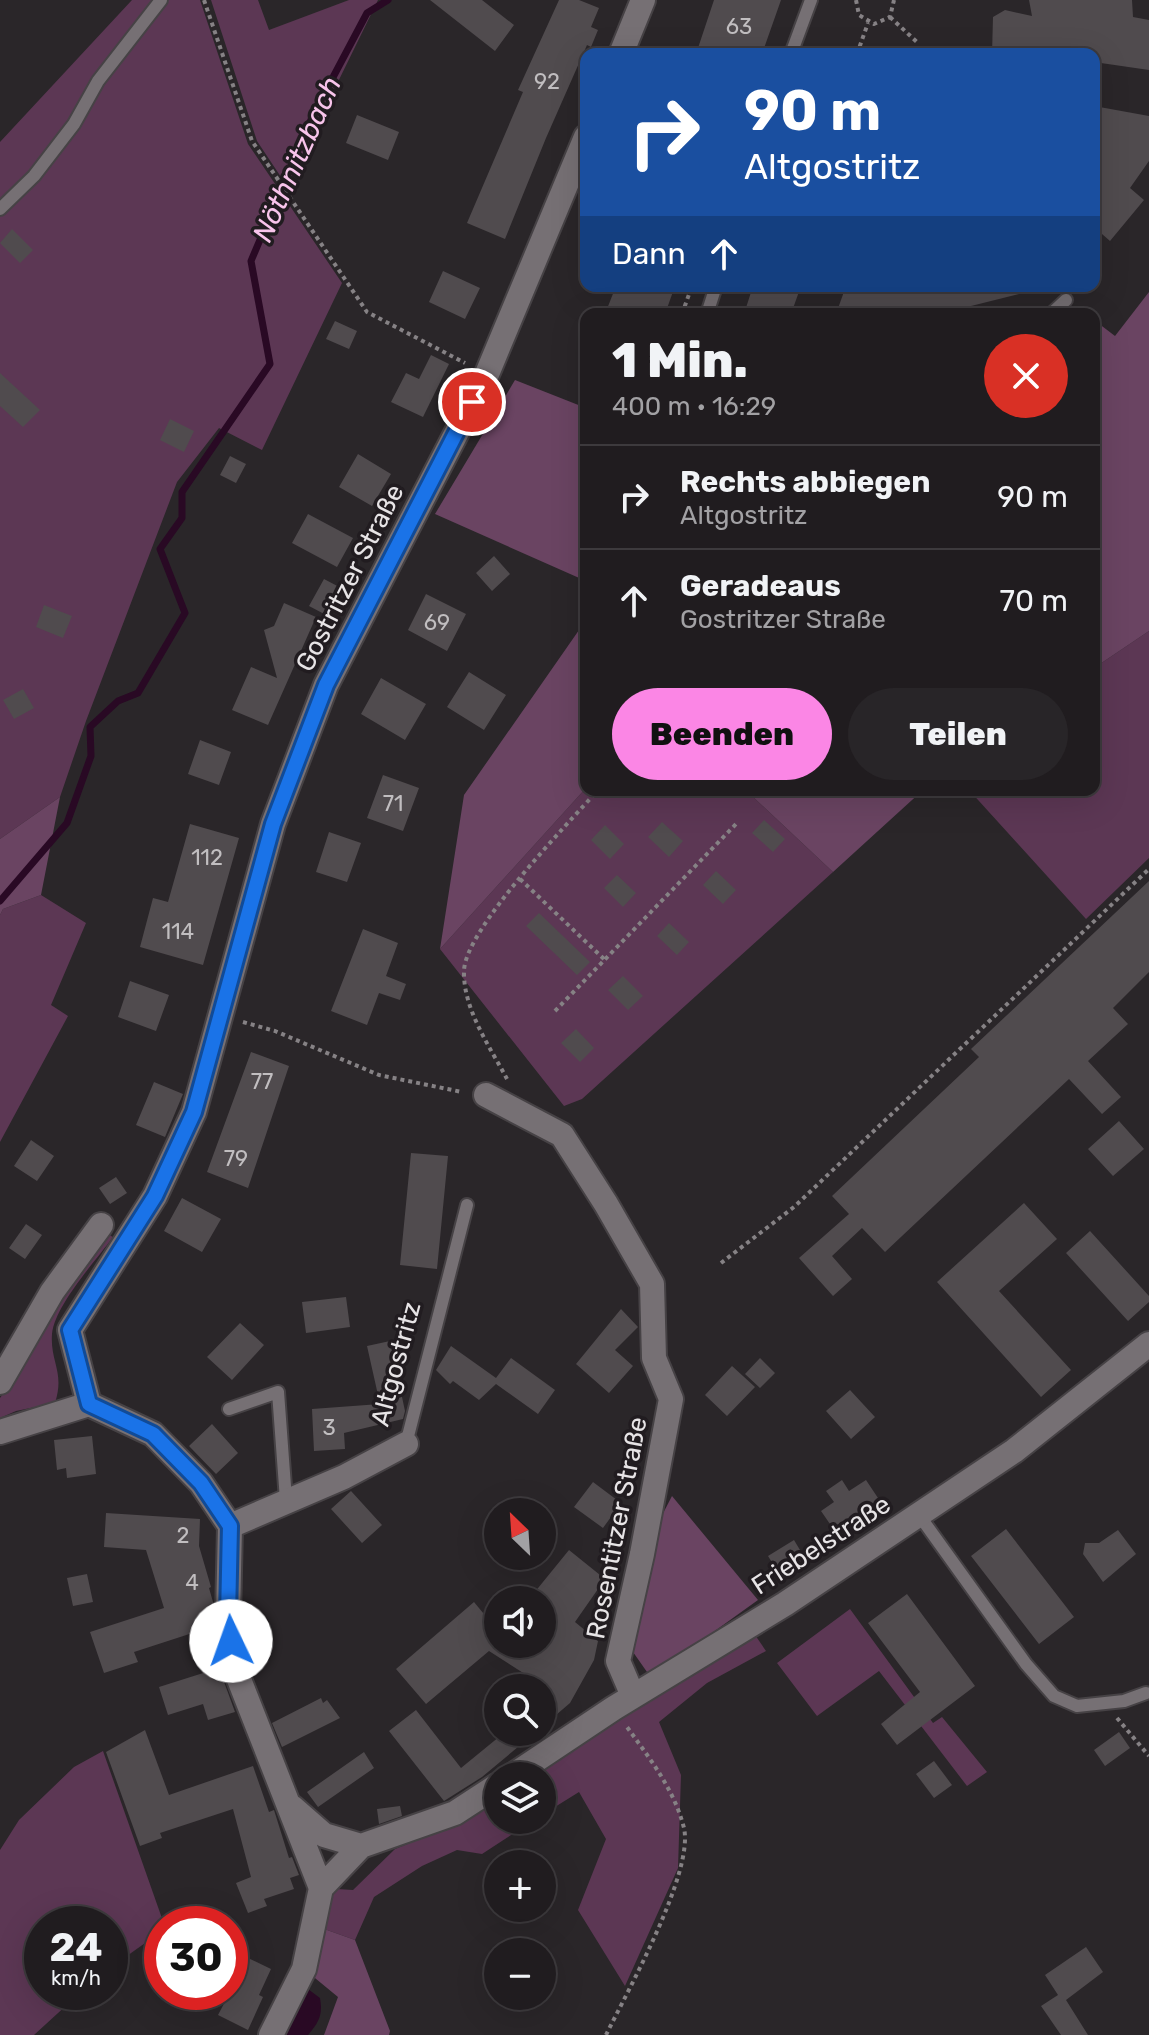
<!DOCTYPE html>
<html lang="de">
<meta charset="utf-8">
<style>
body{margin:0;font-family:Rubik,sans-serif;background:#282528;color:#f1f3f6;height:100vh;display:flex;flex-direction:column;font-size:30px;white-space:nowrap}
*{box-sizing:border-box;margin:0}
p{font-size:26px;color:#a2a1a4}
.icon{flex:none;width:44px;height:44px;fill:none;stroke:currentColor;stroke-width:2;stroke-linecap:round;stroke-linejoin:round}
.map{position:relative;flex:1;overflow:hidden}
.side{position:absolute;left:580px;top:308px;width:520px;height:488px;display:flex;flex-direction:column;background:#201c1f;border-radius:16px;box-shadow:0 8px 32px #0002,0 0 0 2px #3d3a3d}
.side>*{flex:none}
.top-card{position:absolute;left:580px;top:48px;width:520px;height:244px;border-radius:16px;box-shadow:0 8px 32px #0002,0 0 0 2px #3d3a3d;background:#1a4fa0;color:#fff;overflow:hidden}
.needle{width:52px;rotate:335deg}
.controls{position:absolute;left:484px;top:1498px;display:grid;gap:16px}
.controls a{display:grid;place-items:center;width:72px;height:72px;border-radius:50%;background:#201c1f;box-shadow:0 8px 32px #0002,0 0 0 2px #3d3a3d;font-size:40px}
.speed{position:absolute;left:24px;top:1906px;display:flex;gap:16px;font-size:40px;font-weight:700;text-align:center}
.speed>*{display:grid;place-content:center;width:104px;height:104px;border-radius:50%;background:#201c1f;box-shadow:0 8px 32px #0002,0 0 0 2px #3d3a3d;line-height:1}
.speed small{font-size:20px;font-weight:400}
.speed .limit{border:12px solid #d22;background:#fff;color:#111}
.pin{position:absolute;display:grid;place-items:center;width:68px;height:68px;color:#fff;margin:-34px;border:4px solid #fff;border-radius:50%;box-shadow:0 2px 8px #0007}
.me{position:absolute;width:88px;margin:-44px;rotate:357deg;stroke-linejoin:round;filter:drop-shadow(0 0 6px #0008)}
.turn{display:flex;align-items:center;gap:28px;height:168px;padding:0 32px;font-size:36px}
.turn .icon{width:104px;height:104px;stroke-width:2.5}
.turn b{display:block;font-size:56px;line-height:68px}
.then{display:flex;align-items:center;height:76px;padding:0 32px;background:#0003;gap:16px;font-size:30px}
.round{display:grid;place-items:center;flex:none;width:84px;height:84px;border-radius:42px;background:#282528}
.headline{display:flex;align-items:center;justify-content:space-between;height:136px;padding:0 32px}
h1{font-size:48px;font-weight:800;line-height:60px}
.primary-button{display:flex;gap:16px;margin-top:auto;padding:16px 32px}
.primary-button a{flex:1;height:92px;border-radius:48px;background:#fb86e5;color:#111;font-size:32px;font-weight:800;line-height:92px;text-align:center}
.primary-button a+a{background:#282528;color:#f1f3f6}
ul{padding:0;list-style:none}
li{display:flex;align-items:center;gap:24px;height:104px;padding:0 32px;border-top:2px solid #3d3a3d}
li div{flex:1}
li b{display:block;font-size:30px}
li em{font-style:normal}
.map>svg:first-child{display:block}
.green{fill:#5c3754}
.forest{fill:#6a4462}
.water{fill:#290924}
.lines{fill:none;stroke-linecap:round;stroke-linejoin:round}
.stream{stroke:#290924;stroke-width:7}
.building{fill:#504b4e}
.service-casing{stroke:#464245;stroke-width:16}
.minor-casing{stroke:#464245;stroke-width:28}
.path{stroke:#868285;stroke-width:4;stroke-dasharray:4 4;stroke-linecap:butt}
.service{stroke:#767074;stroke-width:12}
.minor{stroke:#767074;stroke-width:24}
.route-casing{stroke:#114b97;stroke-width:20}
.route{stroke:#1a73e8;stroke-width:14}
.labels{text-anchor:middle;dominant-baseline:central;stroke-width:7;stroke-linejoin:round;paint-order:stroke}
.number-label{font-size:22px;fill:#c1bec0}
.street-label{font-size:26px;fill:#e7e4e6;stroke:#211c20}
.water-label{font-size:28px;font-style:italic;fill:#f8c4eb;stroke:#211c20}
</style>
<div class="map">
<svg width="1149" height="2035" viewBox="0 0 1149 2035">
<rect width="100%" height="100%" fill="#2a2629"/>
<!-- green -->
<path class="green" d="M132,0H200L248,144L342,283L262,450L219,428L177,482L86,721L60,797L0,839V142Z
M211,0H258L269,30L349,0H378L287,186L257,141Z
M1149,631V858L1086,919L969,790H1094V668Z
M586,788L738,790L751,795L833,872L582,1099L564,1106L440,949Z
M41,895L86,923L51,1005L68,1016L0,1142V915L3,909Z
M109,1235L113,1237C95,1262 55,1305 52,1334C50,1362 65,1372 55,1403L16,1411L0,1418V1398L19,1371L52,1306Z
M850,1609L933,1723L942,1717L987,1772L967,1786L879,1671L817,1716L777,1663Z
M753,1632L766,1651L707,1683L659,1722L681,1775L678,1868L625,1986L578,1910L606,1839L579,1792L542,1815V1776H531Z
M103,1751L164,1924L162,1931L110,1968V1924H42V1992H81L34,2035H0V1850L19,1820L74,1767Z
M498,1798V1820H534L482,1854L457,1850L422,1866L374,1897L355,1940L313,1925L321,1888L353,1890L395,1849L462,1822Z"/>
<!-- forest -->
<path class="forest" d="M1149,292V631L1094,668V320L1115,336Z
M515,380L586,408V581L435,514Z
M586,620V788L440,949L464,795Z
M738,790H923L833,872L751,795Z
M60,797L41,895L3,909L0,915V839Z
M672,1496L758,1600L666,1666L647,1672L633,1652L642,1554Z
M313,1925L355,1940L390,2031L389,2035H324L338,1997L304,1969Z"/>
<!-- water -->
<path class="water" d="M308,1989L320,1998C323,2015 319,2022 308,2035H278Z"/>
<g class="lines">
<!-- stream -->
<path class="stream" d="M0,901L67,823L91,756L90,727L118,701L138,693L185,613L160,549L182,518V492L270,364L251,261L313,115L367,13L388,0"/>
</g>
<!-- building -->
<path class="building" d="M430,0H482L514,25L495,51Z
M559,0H579L599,8L591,27L598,30L591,47L587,45L546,138L505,239L467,223L523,92L518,90Z
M714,0H781L762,54H696Z
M1029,0H1132L1133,17L1149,20V70L1094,62V54H992L993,17L1005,10L1032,16Z
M1094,106L1149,116V161L1130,188L1144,200L1110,241L1094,227Z
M357,115L399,132L388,160L346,143Z
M12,229L33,250L20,263L0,243Z
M443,271L480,288L465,319L429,302Z
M616,286H675L665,314H605Z
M753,286H801L791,314H744Z
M846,286H1023V293L971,306L974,314H836Z
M335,321L357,331L349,349L326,339Z
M431,355L449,364L423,417L391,402L406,373L419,379Z
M0,373L40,410L23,427L0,406Z
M170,419L194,431L184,452L160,440Z
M358,454L391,474L372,506L339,487Z
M230,456L246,464L236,483L220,475Z
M308,514L353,538L337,567L292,543Z
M494,556L510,574L492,591L476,573Z
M324,579L343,589L328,616L309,606Z
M426,594L466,614L447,651L408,630Z
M284,603L316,617L268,725L232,710L251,667L277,678L264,630L274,626Z
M44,605L72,616L63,638L36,627Z
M469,672L506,695L484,730L447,707Z
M381,678L426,704L405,740L361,714Z
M23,689L34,708L14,719L3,700Z
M200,740L231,752L219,785L188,774Z
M383,775L419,788L403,831L367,818Z
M764,820L785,839L773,852L752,833Z
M662,822L683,841L669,857L648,837Z
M190,824L239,838L203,965L140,947L153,898L168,902Z
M605,825L624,844L610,859L591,840Z
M329,832L361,843L347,882L316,872Z
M716,871L736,890L723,904L703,885Z
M617,875L636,893L623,907L604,888Z
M1149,881V972L1113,1008L1128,1024L1088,1061L1121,1097L1102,1114L1069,1079L885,1252L862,1228L832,1256L852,1279L833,1296L799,1258L849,1214L832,1196L979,1057L971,1049Z
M539,913L590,962L577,975L526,926Z
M669,923L689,942L677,955L657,936Z
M363,929L398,943L386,976L406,984L400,1000L379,993L367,1025L331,1011Z
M623,976L643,996L628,1010L608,990Z
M130,981L169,995L156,1031L118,1017Z
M576,1029L594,1048L580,1062L561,1043Z
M251,1052L289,1066L248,1188L207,1172Z
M154,1082L183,1094L165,1137L136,1125Z
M1119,1121L1144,1149L1113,1176L1088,1149Z
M31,1140L54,1156L37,1181L14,1166Z
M411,1153L448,1156L437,1269L400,1265Z
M116,1177L127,1193L110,1204L99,1188Z
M182,1198L221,1219L202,1252L164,1231Z
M1024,1203L1057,1239L999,1291L1071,1370L1041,1397L937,1282Z
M26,1224L42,1235L25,1259L9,1248Z
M1090,1231L1149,1296V1302L1128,1321L1066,1253Z
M346,1297L350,1327L306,1333L302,1302Z
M621,1309L638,1327L615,1350L633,1366L609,1393L576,1364Z
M240,1323L264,1345L232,1380L207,1357Z
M390,1341L405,1411L403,1419L344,1433L345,1449L314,1451L312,1409L380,1404L367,1346Z
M451,1346L496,1378L511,1358L555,1390L538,1414L496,1384L479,1400L453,1381L450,1384L436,1370Z
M760,1358L775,1373L760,1388L745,1374Z
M732,1366L755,1387L727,1416L705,1395Z
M850,1390L875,1417L851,1439L826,1411Z
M212,1424L238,1453L216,1474L189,1446Z
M92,1436L96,1474L67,1478L66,1468L57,1470L54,1440Z
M842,1480L849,1491L866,1480L886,1510L841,1540L821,1511L834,1502L826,1491Z
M593,1482L621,1503L603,1528L574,1507Z
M351,1491L382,1525L362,1543L331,1509Z
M106,1513L200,1519L199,1546L211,1587L209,1588L213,1602L214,1626L134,1652L138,1662L104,1673L90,1632L164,1608L146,1550L104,1547Z
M1006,1529L1074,1617L1039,1644L971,1556Z
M1118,1530L1136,1554L1103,1582L1083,1554L1085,1543H1099Z
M794,1540L809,1565L783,1580L768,1556Z
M569,1550L605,1579L575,1622L598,1641L594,1660L570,1703L542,1727V1685L489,1651L426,1704L396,1669L474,1602L498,1631V1644H542V1599L534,1593Z
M87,1574L93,1602L73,1606L67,1578Z
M907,1594L975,1686L897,1745L881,1724L920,1692L868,1623Z
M219,1668L235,1712L208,1720L203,1704L168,1715L159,1687Z
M321,1698L323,1703L327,1700L340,1718L282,1747L272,1723Z
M416,1710L461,1768L505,1732H536L482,1777L444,1801L389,1731Z
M145,1730L169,1795L253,1766L269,1812L274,1810L289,1858L292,1857L299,1875L290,1878L294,1889L264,1899L267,1906L248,1913L236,1883L251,1877L233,1809L160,1833L162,1838L140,1846L106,1752Z
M1119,1732L1130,1748L1105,1766L1094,1750Z
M364,1752L374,1768L318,1807L307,1792Z
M934,1761L952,1785L934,1798L916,1774Z
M400,1806L402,1816L379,1824L377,1809Z
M1086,1947L1103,1972L1066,2000L1088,2035H1061L1041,2006L1058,1995L1045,1975Z
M248,1958L271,1969L259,1995L263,1997L248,2030L218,2015Z"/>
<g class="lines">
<!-- service casing -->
<g class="service-casing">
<path id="service" d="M791,54L811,0
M0,209L34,176L74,124L98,81L161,0
M707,314L716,286
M1051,314L1066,300
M229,1409L278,1392L286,1500
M406,1444L467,1205
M919,1515L1026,1664L1054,1696L1077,1706L1124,1701L1146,1693"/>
</g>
<!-- minor casing -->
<g class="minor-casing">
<path id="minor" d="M621,54L643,0
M486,1095L562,1135L606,1204L652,1284L654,1358L671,1399L642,1554L618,1661L633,1696
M0,1382L52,1292L101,1225
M0,1432L89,1404
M230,1526L344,1477L406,1444
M512,1776L614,1708L785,1604L1014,1451L1149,1344
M292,1807L324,1835L361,1846
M321,1888L233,1664L228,1617L230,1526L201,1483L153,1434L89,1404L70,1330L155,1196L194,1112L273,824L326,685L487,374L586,137
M271,2035L304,1969L321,1888L361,1846L455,1813L498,1785"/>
</g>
<!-- path -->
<path class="path" d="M204,0L252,141L367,312L465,363
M856,0L859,15L874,24L890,17L894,0
M890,17L919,44
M857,54L868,23
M682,314L692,286
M520,879L605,960
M555,1011L737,823
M243,1022L275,1031L379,1075L462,1092
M507,1079C490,1047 463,1009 464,971C465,929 567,825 598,790
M721,1263L794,1207L1149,869
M1117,1718L1149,1756
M606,2035C627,1992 694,1873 684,1828C674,1789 650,1759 627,1727"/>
<!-- service -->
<use href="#service" class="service"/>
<!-- minor -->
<use href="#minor" class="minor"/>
</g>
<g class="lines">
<!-- route casing -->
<g class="route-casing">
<path id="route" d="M231,1641L228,1617L230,1526L201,1483L153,1434L89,1404L70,1330L155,1196L194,1112L273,824L326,685L472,402"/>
</g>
<!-- route -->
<use href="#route" class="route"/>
</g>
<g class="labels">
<!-- number labels -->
<g class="number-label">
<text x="739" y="26">63</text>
<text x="547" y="81">92</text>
<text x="437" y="622">69</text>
<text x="393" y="803">71</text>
<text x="207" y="857">112</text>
<text x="178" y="931">114</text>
<text x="262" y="1081">77</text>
<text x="236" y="1158">79</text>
<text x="329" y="1427">3</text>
<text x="183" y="1535">2</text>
<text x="192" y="1582">4</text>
</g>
<!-- street labels -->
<g class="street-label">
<text transform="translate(350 578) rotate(-63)">Gostritzer Straße</text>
<text transform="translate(396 1364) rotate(-75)">Altgostritz</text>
<text transform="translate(617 1528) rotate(-79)">Rosentitzer Straße</text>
<text transform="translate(821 1545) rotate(-33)">Friebelstraße</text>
</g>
<!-- water labels -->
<g class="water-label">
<text transform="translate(297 159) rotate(-66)">Nöthnitzbach</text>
</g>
</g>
</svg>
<div class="controls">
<a><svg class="needle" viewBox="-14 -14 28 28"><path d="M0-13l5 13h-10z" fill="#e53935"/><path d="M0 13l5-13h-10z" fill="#a2a1a4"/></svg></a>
<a><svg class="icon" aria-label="sound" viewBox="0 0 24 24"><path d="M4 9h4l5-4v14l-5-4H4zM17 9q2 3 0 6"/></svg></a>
<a><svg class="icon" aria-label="search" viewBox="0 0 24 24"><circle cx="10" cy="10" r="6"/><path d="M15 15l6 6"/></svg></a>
<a><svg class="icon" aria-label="layers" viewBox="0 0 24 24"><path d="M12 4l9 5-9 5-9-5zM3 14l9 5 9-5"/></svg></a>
<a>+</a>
<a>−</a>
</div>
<div class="speed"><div>24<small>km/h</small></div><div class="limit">30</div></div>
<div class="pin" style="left:472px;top:402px;background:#d93025"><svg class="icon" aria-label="arrive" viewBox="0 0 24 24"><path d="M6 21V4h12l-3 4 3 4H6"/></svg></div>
<svg class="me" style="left:231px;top:1641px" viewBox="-20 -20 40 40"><circle r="19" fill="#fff"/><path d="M0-13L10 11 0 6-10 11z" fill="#1a73e8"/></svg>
<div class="top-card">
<div class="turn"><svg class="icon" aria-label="right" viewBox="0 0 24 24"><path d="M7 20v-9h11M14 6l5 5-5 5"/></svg><div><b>90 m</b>Altgostritz</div></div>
<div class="then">Dann<svg class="icon" aria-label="ahead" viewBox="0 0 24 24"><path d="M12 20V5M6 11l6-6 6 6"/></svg></div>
</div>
<section class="side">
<div class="headline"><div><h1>1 Min.</h1><p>400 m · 16:29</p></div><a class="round" style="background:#d93025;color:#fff"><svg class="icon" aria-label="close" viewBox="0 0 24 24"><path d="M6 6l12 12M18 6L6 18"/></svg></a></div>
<ul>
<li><svg class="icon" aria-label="right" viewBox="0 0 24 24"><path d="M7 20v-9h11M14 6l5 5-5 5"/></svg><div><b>Rechts abbiegen</b><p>Altgostritz</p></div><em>90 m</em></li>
<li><svg class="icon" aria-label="ahead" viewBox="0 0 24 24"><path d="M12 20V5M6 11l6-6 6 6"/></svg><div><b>Geradeaus</b><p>Gostritzer Straße</p></div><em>70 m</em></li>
</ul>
<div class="primary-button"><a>Beenden</a><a>Teilen</a></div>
</section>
</div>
